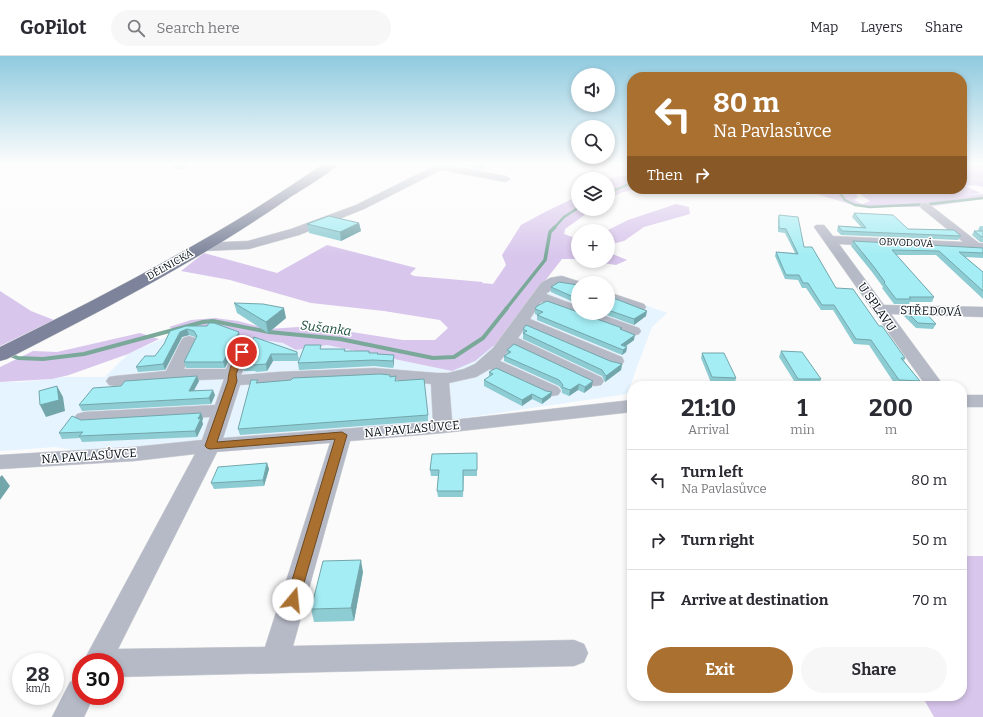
<!DOCTYPE html>
<meta charset="utf-8">
<style>
body{margin:0;font-family:Bitter,serif;background:#f7f7f7;color:#2b2b33;height:100vh;display:flex;flex-direction:column;font-size:15px;white-space:nowrap}
*{box-sizing:border-box;margin:0}
p{font-size:13px;color:#7c7c81}
.icon{flex:none;width:22px;height:22px;fill:none;stroke:currentColor;stroke-width:2;stroke-linecap:round;stroke-linejoin:round}
.map{position:relative;flex:1;overflow:hidden}
.side{position:absolute;left:627px;top:325px;width:340px;height:320px;display:flex;flex-direction:column;background:#fff;border-radius:16px;box-shadow:0 2px 6px #0003}
.side>*{flex:none}
.banner{position:absolute;left:627px;top:16px;width:340px;height:122px;border-radius:16px;box-shadow:0 2px 6px #0003;background:#aa7030;color:#fff;overflow:hidden}
.fabs{position:absolute;left:571px;top:12px;display:grid;gap:8px}
.fabs a{display:grid;place-items:center;width:44px;height:44px;border-radius:50%;background:#fff;box-shadow:0 2px 6px #0003;font-size:20px}
.speed{position:absolute;left:12px;top:597px;display:flex;gap:8px;font-size:20px;font-weight:700;text-align:center}
.speed>*{display:grid;place-content:center;width:52px;height:52px;border-radius:50%;background:#fff;box-shadow:0 2px 6px #0003;line-height:1}
.speed small{font-size:10px;font-weight:400}
.speed .limit{border:6px solid #d22;background:#fff;color:#111}
.pin{position:absolute;display:grid;place-items:center;width:34px;height:34px;color:#fff;margin:-17px;border:2px solid #fff;border-radius:50%;box-shadow:0 1px 4px #0007}
.me{position:absolute;width:44px;margin:-22px;rotate:17deg;stroke-linejoin:round;filter:drop-shadow(0 0 3px #0008)}
.turn{display:flex;align-items:center;gap:14px;height:84px;padding:0 20px;font-size:18px}
.turn .icon{width:52px;height:52px;stroke-width:2.5}
.turn b{display:block;font-size:28px;line-height:34px}
.then{display:flex;align-items:center;height:38px;padding:0 20px;background:#0003;gap:8px;font-size:15px}
.eta{display:flex;justify-content:space-evenly;align-items:center;height:68px;text-align:center}
.eta b{font-size:24px;font-weight:700;line-height:28px}
.button{display:flex;gap:8px;margin-top:auto;padding:8px 20px}
.button a{flex:1;height:46px;border-radius:24px;background:#aa7030;color:#fff;font-size:16px;font-weight:700;line-height:46px;text-align:center}
.button a+a{background:#f7f7f7;color:#2b2b33}
ul{padding:0;list-style:none}
li{display:flex;align-items:center;gap:12px;height:60px;padding:0 20px;border-top:1px solid #e1e1e2}
li div{flex:1}
li b{display:block;font-size:15px}
li em{font-style:normal}
header{display:flex;align-items:center;gap:24px;box-sizing:border-box;height:56px;padding:0 20px;background:#fff;border-bottom:1px solid #e1e1e2}
header strong{font-size:19px}
nav{display:flex;gap:22px;margin-inline-start:auto;font-size:14px}
.search{width:280px;height:36px;background:#f7f7f7;display:flex;align-items:center;gap:10px;box-sizing:border-box;padding:0 14px;border-radius:22px;color:#7c7c81;font-size:15px}
.map>svg:first-child{display:block}
.built{fill:#e5f4ff}
.green{fill:#d8c6ec}
.lines{fill:none;stroke-linecap:round;stroke-linejoin:round}
.stream-far2{stroke:#7aa99a;stroke-width:2.5}
.stream-far1{stroke:#7aa99a;stroke-width:3.5}
.stream{stroke:#7aa99a;stroke-width:4}
.minor-casing{stroke:#d4d6d7;stroke-width:1}
.major-casing{stroke:#d4d6d7;stroke-width:1}
.minor{fill:#b6bac7;fill-rule:evenodd}
.major{fill:#7c839a;fill-rule:evenodd}
.wall{fill:#8dccd2}
.shaded-wall{fill:#73a6ab}
.building{fill:#a4edf4;stroke:#73a6ab}
.route{fill:#aa7030;stroke:#6e491f}
.labels{text-anchor:middle;dominant-baseline:central;stroke-width:3;stroke-linejoin:round;paint-order:stroke}
.far-street-label{font-size:10px;fill:#061118;stroke:#fff}
.street-label{font-size:12px;fill:#061118;stroke:#fff}
.water-label{font-size:13px;font-style:italic;fill:#1a4d3c;stroke:#fff}
</style>
<header>
<strong>GoPilot</strong>
<div class="search"><svg class="icon" aria-label="search" viewBox="0 0 24 24"><circle cx="10" cy="10" r="6"/><path d="M15 15l6 6"/></svg>Search here</div>
<nav><a>Map</a><a>Layers</a><a>Share</a></nav>
</header>
<div class="map">
<svg width="983" height="661" viewBox="0 0 983 661">
<rect width="100%" height="100%" fill="#fbfbfb"/>
<!-- built -->
<path class="built" d="M559,219L582,227H578V257H608V236L667,257L652,271L627,338L431,367L85,396L55,391L0,395V326H21L52,323L62,321H105L128,298L182,274L213,272L283,287L296,294L327,289L452,315L541,229Z"/>
<!-- green -->
<path class="green" d="M964,108L983,109V131L974,129L965,130L981,137L964,139L983,138V143L927,151H878L856,150L803,134L765,137L743,133H855L854,135L858,141L854,144L862,148L870,145L857,136L858,133H962V115L969,116Z
M632,119V133H635L620,137L608,144V123L614,121Z
M578,140V153H593L565,173L564,178L578,183V203H562L497,287L475,305L452,315L327,289L296,294L283,287L234,280L184,277L169,271L191,264L215,262L238,265L268,273L313,270L403,284H435L448,272L440,264L384,255L311,247L230,224L181,215L204,197L277,217L327,189L416,212L410,218L414,220L483,226L473,236L482,227L493,228L506,209L502,199L521,169L543,157Z
M676,148L689,151L690,158L644,171L624,185L608,189V175H606L628,164Z
M608,196L627,204L616,209L590,205H608Z
M0,235L31,255L54,264L0,290Z
M140,277L159,283L128,298L69,319L52,323L0,326V311L33,295L57,296Z
M962,500H983V661H934L922,640H962Z"/>
<g class="lines">
<!-- stream-far2 -->
<path class="stream-far2" d="M761,133H790
M837,133L845,144L855,149L870,151L929,148L983,142
M608,137L632,127
M554,172L564,161L578,152"/>
<!-- stream-far1 -->
<path class="stream-far1" d="M506,253L545,204L550,176L555,171"/>
<!-- stream -->
<path class="stream" d="M0,295L18,302L43,303L84,298L203,266L213,265L269,276L340,283L433,302L454,301L483,282L507,252"/>
<!-- minor casing -->
<g class="minor-casing">
<path id="minor" d="M182,107H196L182,113H176L174,111Z
M436,107H456L451,110L506,120L511,123L506,126L441,114L364,153L299,179L249,193L202,195L198,194L196,191L198,188L202,187L248,185L291,173L356,149L432,111L433,108Z
M925,147L929,148L979,187H983V195L839,188L884,249L983,251V261L891,258L944,330H926L814,171L816,169H824L833,180L963,186L921,152L920,150L921,148Z
M562,220L584,227H578V233L558,229L546,238L578,250V257H597L639,272L641,275L639,278L633,280L627,278L541,246L530,263L622,301L624,305L622,309L616,310L610,309L525,272L518,282L601,321L604,325L601,329L595,330L589,329L512,291L500,305L558,331L561,335L558,339L552,340L546,339L490,313L476,321L449,327L452,364L632,344V356L443,377L350,385L293,590L574,584L584,588L588,597L584,606L574,610L115,621V606H83L195,398L134,405L0,413V399L134,391L202,384L210,361L84,368L77,366L74,362L77,358L84,356L215,349L224,323L174,325L115,330L109,329L106,325L109,321L115,320L166,315L181,285L183,282L189,280L195,282L197,285L184,313H226L239,286L241,283L247,281L253,283L255,286L241,319L278,316L374,312L437,317H448L464,313L475,308L493,292L541,227L550,222ZM381,322L431,328L433,366L223,382L240,329L289,326ZM330,387L265,591L118,593L217,396Z
M608,236L644,248L646,251L644,254L639,255L608,245Z
M962,339H983V351H962Z
M81,621V640H94L84,661H52L70,626Z"/>
</g>
<!-- major casing -->
<g class="major-casing">
<path id="major" d="M325,107H339C332,116 300,135 289,142C200,204 103,254 7,303L0,305V291C73,255 145,218 215,177C253,155 289,131 325,107Z"/>
</g>
<!-- minor -->
<use href="#minor" class="minor"/>
<!-- major -->
<use href="#major" class="major"/>
</g>
<!-- wall -->
<path class="wall" d="M458,107H490L481,113L458,109Z
M854,157L908,173L961,180L958,184L841,179L837,175L838,170L861,171L852,161Z
M779,159L836,232L879,270L905,302L904,305L920,325L917,330H896L869,289L854,288L833,254H821L806,232H802L798,224L785,223L775,200L776,196L795,197L785,177L778,176V163Z
M359,167L361,175L341,185L309,177L307,168Z
M980,170H983V186H980L972,179L974,175H979L978,174Z
M853,185L983,192V202L965,201L983,216V243L936,199H896L934,241L932,246H910L909,248H894L882,232L883,231L872,216L851,190Z
M578,229V248L551,236V231Z
M608,240L646,260L634,269L601,257H608Z
M234,247L286,262L268,277L237,257Z
M535,253L621,274L634,284L625,291H627L626,296L622,299L537,264V259L535,258Z
M906,255L936,268L933,273L916,272L904,260Z
M186,270L240,282L225,312H186L184,306L196,282L195,281L189,279L182,281L165,314L138,316L136,311L155,300Z
M523,273L610,305L622,308L621,314L605,326L602,320L523,283Z
M254,281L297,296L299,303L298,305H273L267,315L256,316L255,315H244L242,308Z
M322,293H345V295H369L370,297H378V298L394,306L393,312L374,310L299,314L298,307Z
M507,294L592,331L584,337L578,334L569,340L562,337V334L559,330L504,305V300L507,298Z
M781,295L821,323L819,329L796,328L779,301Z
M702,297L736,322L735,327H711L701,302Z
M489,316L551,341L542,348L532,343L522,350L484,330V324L489,321Z
M396,320V325L428,359V365L240,379L238,373L390,321Z
M199,325L194,334L215,339L211,348L82,355L79,349Z
M201,357L203,363L202,365L203,368L197,381L82,386L80,382L62,383L59,377L81,364Z
M477,397V420H464L463,441H438L437,435L438,420H431L430,414Z
M267,407L269,413L264,430L214,433L211,427Z
M363,516L354,565L314,566L311,553Z"/>
<!-- shaded-wall -->
<path class="shaded-wall" d="M484,107H490L481,113V109Z
M359,167L361,175L341,185L340,176Z
M284,252L286,262L268,277L266,266Z
M647,255L646,260L634,269V263Z
M187,273L189,279L182,281L165,314L163,308L180,276Z
M239,276L240,282L225,312L223,306Z
M635,279L634,284L621,293V289Z
M627,291L626,296L622,299L623,294Z
M271,298L273,305L267,315L266,308Z
M394,299V306L393,312V305Z
M622,308L621,314L605,326L606,320Z
M197,320L199,325L191,340L189,335Z
M593,325L592,331L584,337L585,331Z
M579,328L578,334L569,340L570,334Z
M57,330L63,341L65,355L46,361L40,349Z
M213,334L215,339L211,348L209,342Z
M552,336L551,341L542,348V343Z
M532,338V343L522,350V344Z
M201,357L203,363L202,365L203,368L197,381L195,375L198,363Z
M267,407L269,413L264,430L263,424Z
M2,419L10,430L0,444V421Z
M361,504L363,516L354,565L351,552Z"/>
<!-- building -->
<path class="building" d="M468,107H484L481,109Z
M854,157L893,159L908,173L954,174L961,180L842,175L838,170L866,172Z
M779,159L798,161L804,191H812L836,232L853,233L879,270H882L890,281L905,302H901L920,325L899,324L871,284L856,283L834,249H822L808,227H803L799,219H786L776,196L798,198L786,173L779,172Z
M329,160L359,167L340,176L307,168Z
M974,175H983V181H982Z
M853,185L983,192V197L959,196L983,216V235L939,195L892,194L934,241H909L911,243H896L884,227L885,226L874,211Z
M559,226L578,229V243L551,231Z
M608,240L647,255L634,263L608,254Z
M547,245L578,256V257H580L622,272L620,273L635,279L621,289L627,291L623,294L537,259L543,256L535,253L537,250Z
M234,247L263,248L284,252L266,266Z
M906,255H924L936,268L918,267Z
M209,267H214L239,276L223,306H184L197,280L194,275L187,273L180,276L163,308L136,311L145,300H155L164,288L170,275L186,270H207Z
M526,269L610,305L622,308L606,320L602,314L523,277L527,275L523,273Z
M254,281L297,296V298H271L266,308L254,309V308H242Z
M514,288L593,325L585,331L579,328L570,334L562,331L563,329L559,324L504,300L511,296L507,294Z
M305,289H321L320,293H345L344,295H369V297H378L377,298L394,299L393,305L373,304L298,307Z
M781,295L802,296L821,323H798Z
M702,297H724L736,322L712,321Z
M496,312L546,335L552,336L542,343L532,338L522,344L484,324L493,318L489,316Z
M380,318L390,319V321L396,320L395,325L424,323L428,359L238,373L251,324H258L256,327L291,324L293,322Z
M197,320L189,335L213,334L209,342L79,349L93,332L121,330L125,325Z
M57,330L59,344L40,349L39,335Z
M201,357L198,363L201,362L195,375L79,380L83,376L59,377L72,360L81,364Z
M477,397V414H463V435H437L439,414H430L432,398Z
M267,407L263,424L211,427L218,411Z
M361,504L351,552L311,553L323,505Z"/>
<!-- sky -->
<linearGradient id="sky" x2="0" y2="1"><stop stop-color="#8fcadf"/><stop offset="0.54" stop-color="#fdfdfd"/><stop offset="1" stop-color="#fdfdfd" stop-opacity="0"/></linearGradient>
<rect width="983" height="200" fill="url(#sky)"/>
<!-- route -->
<path class="route" d="M242,294L246,296L236,318L237,325L217,386L342,376L347,379L299,544L298,548L293,550L288,548L286,544L335,383L210,393L207,392L205,390L228,325C228,317 234,297 242,294Z"/>
<g class="labels">
<!-- far-street labels -->
<g class="far-street-label">
<text transform="translate(906 187) rotate(2)">OBVODOVÁ</text>
<text transform="translate(170 209) rotate(-29)">DĚLNICKÁ</text>
</g>
<!-- street labels -->
<g class="street-label">
<text transform="translate(877 251) rotate(55)">U SPLAVU</text>
<text transform="translate(931 255) rotate(2)">STŘEDOVÁ</text>
<text transform="translate(412 373) rotate(-5)">NA PAVLASŮVCE</text>
<text transform="translate(89 400) rotate(-4)">NA PAVLASŮVCE</text>
</g>
<!-- water labels -->
<g class="water-label">
<text transform="translate(326 272) rotate(7)">Sušanka</text>
</g>
</g>
</svg>
<div class="fabs">
<a><svg class="icon" aria-label="sound" viewBox="0 0 24 24"><path d="M4 9h4l5-4v14l-5-4H4zM17 9q2 3 0 6"/></svg></a>
<a><svg class="icon" aria-label="search" viewBox="0 0 24 24"><circle cx="10" cy="10" r="6"/><path d="M15 15l6 6"/></svg></a>
<a><svg class="icon" aria-label="layers" viewBox="0 0 24 24"><path d="M12 4l9 5-9 5-9-5zM3 14l9 5 9-5"/></svg></a>
<a>+</a>
<a>−</a>
</div>
<div class="speed"><div>28<small>km/h</small></div><div class="limit">30</div></div>
<div class="pin" style="left:242px;top:296px;background:#d93025"><svg class="icon" aria-label="arrive" viewBox="0 0 24 24"><path d="M6 21V4h12l-3 4 3 4H6"/></svg></div>
<svg class="me" style="left:293px;top:544px" viewBox="-20 -20 40 40"><circle r="19" fill="#fff"/><path d="M0-13L10 11 0 6-10 11z" fill="#aa7030"/></svg>
<div class="banner">
<div class="turn"><svg class="icon" aria-label="left" viewBox="0 0 24 24"><path d="M17 20v-9H6M10 6l-5 5 5 5"/></svg><div><b>80 m</b>Na Pavlasůvce</div></div>
<div class="then">Then<svg class="icon" aria-label="right" viewBox="0 0 24 24"><path d="M7 20v-9h11M14 6l5 5-5 5"/></svg></div>
</div>
<section class="side">
<div class="eta">
<div><b>21:10</b><p>Arrival</p></div>
<div><b>1</b><p>min</p></div>
<div><b>200</b><p>m</p></div>
</div>
<ul>
<li><svg class="icon" aria-label="left" viewBox="0 0 24 24"><path d="M17 20v-9H6M10 6l-5 5 5 5"/></svg><div><b>Turn left</b><p>Na Pavlasůvce</p></div><em>80 m</em></li>
<li><svg class="icon" aria-label="right" viewBox="0 0 24 24"><path d="M7 20v-9h11M14 6l5 5-5 5"/></svg><div><b>Turn right</b></div><em>50 m</em></li>
<li><svg class="icon" aria-label="arrive" viewBox="0 0 24 24"><path d="M6 21V4h12l-3 4 3 4H6"/></svg><div><b>Arrive at destination</b></div><em>70 m</em></li>
</ul>
<div class="button"><a>Exit</a><a>Share</a></div>
</section>
</div>
